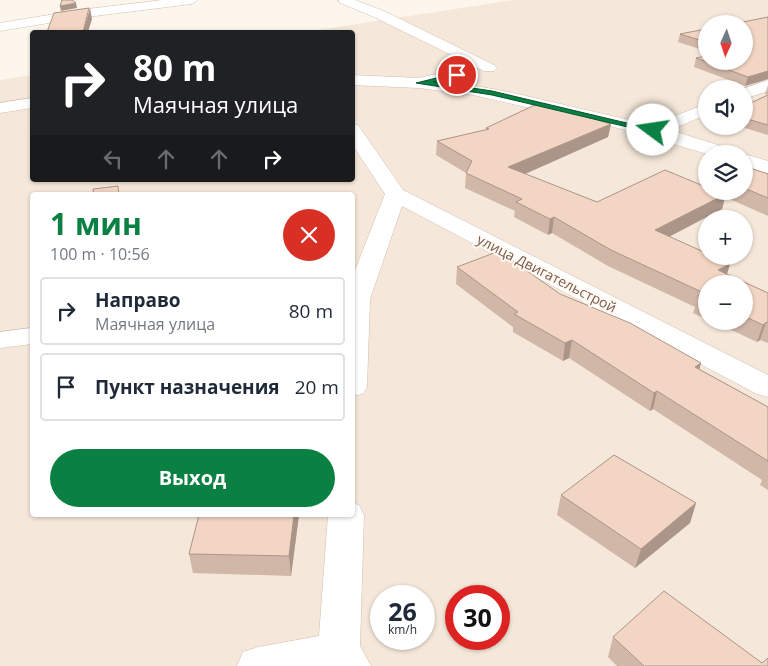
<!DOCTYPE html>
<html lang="ru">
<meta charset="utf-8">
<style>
body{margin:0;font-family:"Open Sans",sans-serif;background:#f6f6f7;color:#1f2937;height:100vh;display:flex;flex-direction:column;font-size:19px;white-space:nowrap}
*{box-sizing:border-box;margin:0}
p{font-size:16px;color:#747a83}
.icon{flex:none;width:28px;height:28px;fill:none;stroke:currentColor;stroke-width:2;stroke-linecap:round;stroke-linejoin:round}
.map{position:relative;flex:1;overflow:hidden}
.sheet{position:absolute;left:30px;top:192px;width:325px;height:325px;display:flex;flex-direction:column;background:#fff;border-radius:5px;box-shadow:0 1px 4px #0004}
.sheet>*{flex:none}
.guide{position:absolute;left:30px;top:30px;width:325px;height:152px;border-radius:5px;box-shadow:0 1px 4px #0004;background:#202124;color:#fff;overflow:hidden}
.needle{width:32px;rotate:183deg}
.tools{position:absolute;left:698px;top:15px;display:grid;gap:10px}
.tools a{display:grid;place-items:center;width:55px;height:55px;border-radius:50%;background:#fff;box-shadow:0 1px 4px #0004;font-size:25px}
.speed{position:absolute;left:370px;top:585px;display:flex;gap:10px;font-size:25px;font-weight:700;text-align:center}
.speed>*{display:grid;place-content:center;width:65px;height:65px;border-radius:50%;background:#fff;box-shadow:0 1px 4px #0004;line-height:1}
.speed small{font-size:12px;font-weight:400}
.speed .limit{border:8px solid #d22;background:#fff;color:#111}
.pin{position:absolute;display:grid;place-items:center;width:42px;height:42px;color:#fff;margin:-21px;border:2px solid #fff;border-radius:50%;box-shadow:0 1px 5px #0007}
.me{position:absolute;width:55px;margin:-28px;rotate:284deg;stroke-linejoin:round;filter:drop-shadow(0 0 4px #0008)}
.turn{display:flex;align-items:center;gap:18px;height:105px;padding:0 20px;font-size:22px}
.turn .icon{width:65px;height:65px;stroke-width:2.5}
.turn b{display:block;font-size:35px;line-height:42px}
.lanes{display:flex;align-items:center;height:48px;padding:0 20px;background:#0003;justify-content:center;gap:25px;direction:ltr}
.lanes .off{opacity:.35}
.round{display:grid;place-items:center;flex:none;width:52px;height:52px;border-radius:26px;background:#f6f6f7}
.summary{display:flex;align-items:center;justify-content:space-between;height:85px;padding:0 20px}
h1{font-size:30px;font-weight:700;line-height:38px;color:#0b8043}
.action{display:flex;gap:10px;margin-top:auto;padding:10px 20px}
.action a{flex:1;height:58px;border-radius:30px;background:#0b8043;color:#fff;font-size:20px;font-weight:700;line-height:58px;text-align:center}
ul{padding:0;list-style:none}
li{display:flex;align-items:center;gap:15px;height:68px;margin:0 10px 8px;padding:0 10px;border:2px solid #e0e1e3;border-radius:5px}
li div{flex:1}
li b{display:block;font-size:19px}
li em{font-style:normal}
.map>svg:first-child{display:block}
.residential{fill:#f5e8da;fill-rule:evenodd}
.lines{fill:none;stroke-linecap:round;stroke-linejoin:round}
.minor-casing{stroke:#d1beb0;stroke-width:1}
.minor{fill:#fff;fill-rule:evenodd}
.wall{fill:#d1b7a8}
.shaded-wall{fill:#aa9588}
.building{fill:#f3d5c3;stroke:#aa9588}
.route{fill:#0b8043;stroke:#07532c}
.labels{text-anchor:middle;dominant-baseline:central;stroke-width:4;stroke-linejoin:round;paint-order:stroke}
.street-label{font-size:14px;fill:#7a5c4d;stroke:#fffaf3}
</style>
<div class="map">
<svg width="768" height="666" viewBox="0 0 768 666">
<rect width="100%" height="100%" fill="#fdf6ec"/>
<!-- residential -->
<path class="residential" d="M514,0H768V666H0V80L32,75V180H352V32H305ZM706,24H744V61H706ZM706,89H744V126H706ZM706,154H744V191H706ZM32,195H352V515H32ZM706,219H744V256H706ZM706,284H744V321H706ZM381,596H424V639H381ZM456,596H499V639H456Z"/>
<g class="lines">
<!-- minor casing -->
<g class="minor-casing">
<path id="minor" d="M162,0H198L192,4L79,18L0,31V23L79,10Z
M338,0H355L384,11L494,65L497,68L494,71H484L374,17L340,3Z
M436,74L442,76L443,80L509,92L651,125L706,104V115L670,130L734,150L736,154H707L618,128L473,95L419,88L352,85V75L419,78Z
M768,80V91L744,99L743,89Z
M32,98V108L0,113V103Z
M352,124L358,125L403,190L768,375V397L757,394L402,206L370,299L367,387L363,394L352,396V278L385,194L352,144Z
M744,154L768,161V174L744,166Z
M32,328V344L0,348V332Z
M352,503L359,505L364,515L360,646L371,666H237L243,652L258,647L319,636L328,515H352Z"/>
</g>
<!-- minor -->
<use href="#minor" class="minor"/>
</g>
<!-- wall -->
<path class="wall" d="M768,17V79L745,86L694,67L696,58L744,61Z
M706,29V51L678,42L680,34Z
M768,85V95L765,94Z
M768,95V135L738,126H744V106Z
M611,124L608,137L525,174L597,202L723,193L724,191H744V166L768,174V216L725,197L722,209L669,237L730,264L727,274L768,293V343L760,340L757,342L712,321H744V284H706V319L693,313L695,307L608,266L552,233L548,235L514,217L515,211L465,188L466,173L436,155L437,141L486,130V128Z
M457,267L560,294L701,363L699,369L768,407V490L760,485L762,480L653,409L650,411L569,358L563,361L513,332V327L456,284Z
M561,495L696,503L690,523L635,568L557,515Z
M299,515L291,576L193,573L189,554Z
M613,637L762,663L768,666H617L608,657Z"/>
<!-- shaded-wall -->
<path class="shaded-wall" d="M76,3L77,8L61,11L60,6Z
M90,8L92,19L88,32H83Z
M768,71V79L745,86L748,77Z
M611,124L608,137L507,182L508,167Z
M726,194L722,209L651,246L655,230Z
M554,217L552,233L548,235L550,219Z
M730,264L725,280L718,270Z
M766,322L760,340L757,342L763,325Z
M572,340L569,358L563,361L565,343Z
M701,363L696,382L695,367Z
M657,391L653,409L650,411L654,393Z
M696,503L690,523L635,568L641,549Z
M294,515H299L291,576L289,556Z"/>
<!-- building -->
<path class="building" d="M62,0H72L76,3L60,6Z
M89,8L83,32H47L54,13Z
M768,17V71L748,77L696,58L706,56V61H744V24H733Z
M706,29V42L680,34Z
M768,95V125L744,118V106Z
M539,103L611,124L508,167L597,202L665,170L706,187V191H718L726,194L655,230L706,253V256H713L730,264L718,270L768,293V323L766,322L763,325L744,316V284H706V300L698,296L704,293L611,250L554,217L550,219L516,202L522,199L466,173L472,161L437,141L489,129L486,128Z
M744,166L768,174V198L744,188Z
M118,186L119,195H94L93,189Z
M499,251L560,294L630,323L701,363L695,367L768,407V461L657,391L654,393L572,340L565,343L514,314L518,312L457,267Z
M614,455L696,503L641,549L561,495Z
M199,515H294L289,556L189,554Z
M664,591L762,663L768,658V666H644L613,637Z"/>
<!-- route -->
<path class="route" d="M457,73L460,75L459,76L433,82L492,91L656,130L653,133L492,95L416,83Z"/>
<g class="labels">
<!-- street labels -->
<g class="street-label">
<text transform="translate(547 273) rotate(27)">улица Двигательстрой</text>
</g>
</g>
</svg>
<div class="tools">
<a><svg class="needle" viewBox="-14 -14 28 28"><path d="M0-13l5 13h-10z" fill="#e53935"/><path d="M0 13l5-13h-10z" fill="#747a83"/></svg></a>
<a><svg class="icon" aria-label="sound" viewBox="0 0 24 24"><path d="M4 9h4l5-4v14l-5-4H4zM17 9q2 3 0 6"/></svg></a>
<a><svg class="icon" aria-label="layers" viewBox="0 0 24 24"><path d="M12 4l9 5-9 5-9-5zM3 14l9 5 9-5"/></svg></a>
<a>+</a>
<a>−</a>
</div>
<div class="speed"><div>26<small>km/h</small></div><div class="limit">30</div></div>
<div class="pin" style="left:457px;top:75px;background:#d93025"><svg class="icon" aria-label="arrive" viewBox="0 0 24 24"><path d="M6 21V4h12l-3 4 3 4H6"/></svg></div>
<svg class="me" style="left:653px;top:130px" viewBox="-20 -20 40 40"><circle r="19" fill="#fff"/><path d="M0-13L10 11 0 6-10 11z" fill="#0b8043"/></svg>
<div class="guide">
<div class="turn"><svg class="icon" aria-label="right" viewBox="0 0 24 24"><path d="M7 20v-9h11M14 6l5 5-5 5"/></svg><div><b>80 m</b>Маячная улица</div></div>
<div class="lanes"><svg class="icon off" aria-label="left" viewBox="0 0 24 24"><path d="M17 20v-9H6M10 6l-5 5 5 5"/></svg><svg class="icon off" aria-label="ahead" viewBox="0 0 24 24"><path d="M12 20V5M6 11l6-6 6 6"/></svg><svg class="icon off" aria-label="ahead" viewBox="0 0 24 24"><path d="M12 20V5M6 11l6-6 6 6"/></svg><svg class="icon" aria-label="right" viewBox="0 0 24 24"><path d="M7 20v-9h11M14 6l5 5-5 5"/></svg></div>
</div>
<section class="sheet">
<div class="summary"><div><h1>1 мин</h1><p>100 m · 10:56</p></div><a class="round" style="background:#d93025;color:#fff"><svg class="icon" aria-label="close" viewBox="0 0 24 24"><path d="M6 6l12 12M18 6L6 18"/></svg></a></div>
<ul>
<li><svg class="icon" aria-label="right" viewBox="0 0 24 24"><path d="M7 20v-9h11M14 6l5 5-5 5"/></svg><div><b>Направо</b><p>Маячная улица</p></div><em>80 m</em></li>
<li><svg class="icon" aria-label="arrive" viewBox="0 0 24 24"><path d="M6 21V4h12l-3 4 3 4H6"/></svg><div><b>Пункт назначения</b></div><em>20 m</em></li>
</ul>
<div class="action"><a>Выход</a></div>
</section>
</div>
